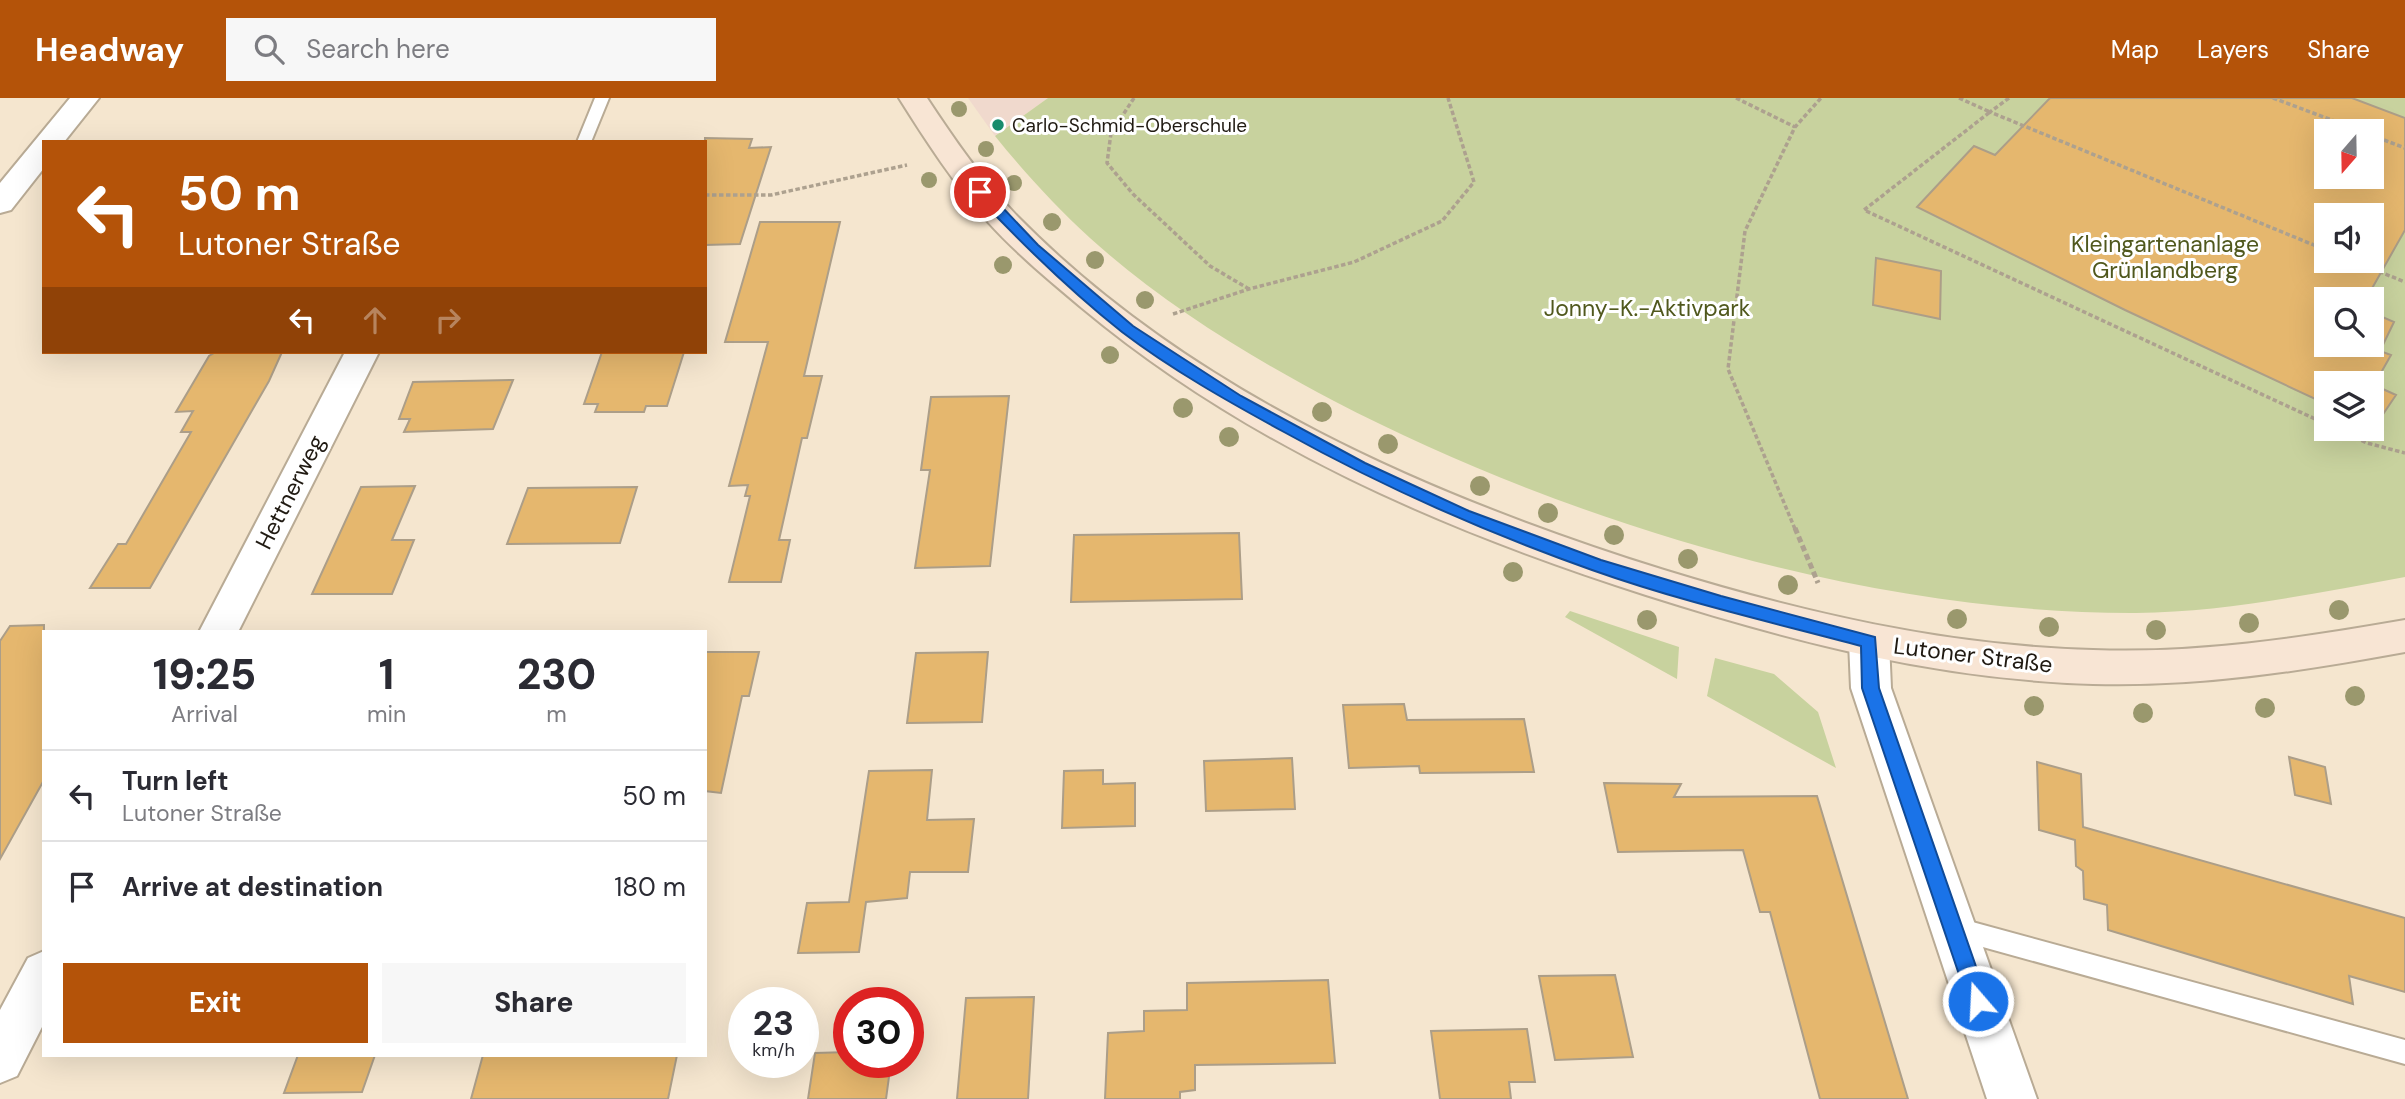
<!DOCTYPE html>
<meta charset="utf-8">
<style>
body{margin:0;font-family:"DM Sans",sans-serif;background:#f7f7f7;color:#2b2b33;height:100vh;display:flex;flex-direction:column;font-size:26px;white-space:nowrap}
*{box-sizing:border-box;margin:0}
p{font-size:23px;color:#7c7c81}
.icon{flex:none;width:38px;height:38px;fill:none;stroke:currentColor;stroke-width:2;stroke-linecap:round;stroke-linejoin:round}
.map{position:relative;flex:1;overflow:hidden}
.details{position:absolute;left:42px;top:532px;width:665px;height:427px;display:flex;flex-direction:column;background:#fff;border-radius:0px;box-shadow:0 7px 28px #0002}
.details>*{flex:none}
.top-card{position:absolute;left:42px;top:42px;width:665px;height:214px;border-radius:0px;box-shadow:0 7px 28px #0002;background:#b45309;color:#fff;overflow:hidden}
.needle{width:46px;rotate:200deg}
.tools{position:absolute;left:2314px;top:21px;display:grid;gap:14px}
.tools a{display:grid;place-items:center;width:70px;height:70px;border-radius:0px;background:#fff;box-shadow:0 7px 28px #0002;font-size:35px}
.speed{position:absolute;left:728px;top:889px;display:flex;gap:14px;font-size:35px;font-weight:700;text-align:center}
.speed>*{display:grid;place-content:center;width:91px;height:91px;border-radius:50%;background:#fff;box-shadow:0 7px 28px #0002;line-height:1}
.speed small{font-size:18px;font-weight:400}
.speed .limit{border:10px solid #d22;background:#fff;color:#111}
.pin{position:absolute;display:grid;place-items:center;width:60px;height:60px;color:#fff;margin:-30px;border:4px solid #fff;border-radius:50%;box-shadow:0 2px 7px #0007}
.me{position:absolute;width:77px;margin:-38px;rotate:341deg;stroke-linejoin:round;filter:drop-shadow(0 0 5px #0008)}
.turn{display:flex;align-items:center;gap:24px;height:147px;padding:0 21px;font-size:32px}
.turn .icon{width:91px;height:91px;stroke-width:2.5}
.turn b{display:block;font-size:49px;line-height:60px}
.lanes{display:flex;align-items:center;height:66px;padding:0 21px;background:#0003;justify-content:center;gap:35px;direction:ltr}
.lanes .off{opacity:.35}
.eta{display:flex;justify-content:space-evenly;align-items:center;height:119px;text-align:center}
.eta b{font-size:42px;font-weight:800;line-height:49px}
.cta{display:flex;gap:14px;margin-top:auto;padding:14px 21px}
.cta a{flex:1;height:80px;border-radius:0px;background:#b45309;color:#fff;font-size:28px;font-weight:800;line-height:80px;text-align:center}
.cta a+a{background:#f7f7f7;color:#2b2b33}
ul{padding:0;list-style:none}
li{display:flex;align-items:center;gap:21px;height:91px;padding:0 21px;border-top:2px solid #e1e1e2}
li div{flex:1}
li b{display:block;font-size:26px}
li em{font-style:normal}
header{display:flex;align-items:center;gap:42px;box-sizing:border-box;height:98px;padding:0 35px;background:#b45309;color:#fff}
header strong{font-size:33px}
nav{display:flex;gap:38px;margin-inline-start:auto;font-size:24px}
.search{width:490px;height:63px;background:#f7f7f7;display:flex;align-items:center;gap:18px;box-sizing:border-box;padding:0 24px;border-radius:0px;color:#7c7c81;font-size:26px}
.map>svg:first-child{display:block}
.education{fill:#f0d9cd}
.green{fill:#c8d29e;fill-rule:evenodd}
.building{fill:#e5b76e;stroke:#ac9e88;stroke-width:2;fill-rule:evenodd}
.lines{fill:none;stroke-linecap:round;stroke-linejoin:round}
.lane-casing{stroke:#b9ab95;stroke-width:4}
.street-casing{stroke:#b9ab95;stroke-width:4}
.secondary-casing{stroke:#b9ab95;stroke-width:4}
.path-far1{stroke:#ada18f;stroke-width:3.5;stroke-dasharray:4.5 2.5;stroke-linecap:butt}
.path{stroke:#ada18f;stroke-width:5;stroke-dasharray:6 3.5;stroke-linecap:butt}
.lane{fill:#fff;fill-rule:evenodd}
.street{fill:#fff;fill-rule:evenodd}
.secondary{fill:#f8e5d4;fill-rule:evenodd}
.tree{fill:#9a986d}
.route{fill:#1a73e8;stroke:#114b97;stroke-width:2}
.poi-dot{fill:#188c6d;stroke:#fff;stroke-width:2.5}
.labels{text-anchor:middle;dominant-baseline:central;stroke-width:6;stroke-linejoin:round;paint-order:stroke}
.far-poi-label{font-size:19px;fill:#201a12;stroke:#fff;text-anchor:start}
.park-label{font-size:23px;fill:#50581d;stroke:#fff}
.street-label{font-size:23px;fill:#201a12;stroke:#fff}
</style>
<header>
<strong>Headway</strong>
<div class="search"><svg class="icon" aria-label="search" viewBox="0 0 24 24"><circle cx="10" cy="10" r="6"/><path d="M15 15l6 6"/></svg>Search here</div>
<nav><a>Map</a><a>Layers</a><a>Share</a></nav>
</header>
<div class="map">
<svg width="2405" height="1001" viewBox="0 0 2405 1001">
<rect width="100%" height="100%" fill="#f5e6cf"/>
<!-- education -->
<path class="education" d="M968,0H1048L995,38Z"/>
<!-- green -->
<path class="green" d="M1048,0H2405V479C2316,495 2227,514 2136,515C1870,516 1569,425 1334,303C1248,258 1162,205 1090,140C1055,108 1024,74 995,38ZM2326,33H2371V79H2326ZM2326,117H2371V163H2326ZM2326,201H2371V247H2326ZM2326,285H2371V331H2326Z
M1570,513L1679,549L1677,581L1565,519Z
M1715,560L1774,576L1818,614L1836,670L1707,598Z"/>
<!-- building -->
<path class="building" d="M2050,0H2352L2405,20V132L2366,201H2326V247H2371V214L2394,224L2380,253L2391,257L2374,287L2396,297L2375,328L2371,327V285H2326V306L2125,212L1917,109L1974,48L1995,57ZM2326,33H2371V79H2326ZM2326,117H2371V163H2326Z
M705,40L752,41L749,50L771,49L740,146L705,147Z
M760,124H840L804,278H822L807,340H802L779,442H790L781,484H729L750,398H745L748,387L729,388L768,244H725Z
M1876,160L1941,173L1940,221L1873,207Z
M282,254L269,283L150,490H90L118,446H126L191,334H181L193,313L176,314L209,258L214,255Z
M602,254H684L667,308H646L644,314H595L598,306H584Z
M513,282L493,331L404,334L410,321H399L413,284Z
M1009,298L990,468L915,470L930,372H921L931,299Z
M415,388L392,442H414L392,496H312L361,389Z
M637,389L620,445L507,446L528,390Z
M1239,435L1242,501L1071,504L1074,437Z
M44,527V682L0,761V543L10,528Z
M705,554H759L749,598H742L721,695L705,693Z
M988,554L982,624L907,625L916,555Z
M1404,606L1407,622L1524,621L1534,674L1420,675L1419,668L1349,670L1343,607Z
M2289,659L2325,669L2331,706L2295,697Z
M1292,660L1295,711L1206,713L1204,663Z
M2037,664L2081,676L2083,729L2405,820V894L2349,878L2353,906L2108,832L2107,807L2084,801L2083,773L2076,768L2075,742L2039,732Z
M932,672L927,722L974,721L968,774H910L907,800L866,804L859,854L798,855L807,805L849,804L869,673Z
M1103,672V686L1135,685V728L1062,730L1064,673Z
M1604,685L1681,686L1674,699L1817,698L1908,1001H1820L1770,814H1760L1743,752L1618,754Z
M1615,877L1633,959L1555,962L1539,878Z
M1328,882L1335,965L1195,967V992L1180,994V1001H1105L1108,935L1144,933V913L1187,912V885Z
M1034,899L1028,1001H957L966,900Z
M1527,931L1535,984H1509L1511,1001H1440L1431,933Z
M849,954V964H891L886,1001H808L815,955Z
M298,957H375L362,994L284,995Z
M483,957H677L668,1001H471Z"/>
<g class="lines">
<!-- lane casing -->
<g class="lane-casing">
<path id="lane" d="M595,0H609L591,44H577Z
M1954,819L2405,942V966L1954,841L1946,838L1943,830L1946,822Z"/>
</g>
<!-- street casing -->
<g class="street-casing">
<path id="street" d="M70,0H99L64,44H44V70L11,112L0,115V85Z
M345,254H379L238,534H199Z
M1869,528L1883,532L1889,544L1891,590L2037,1001H1987L1851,590L1849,544L1855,532Z
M44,853V925L17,978L0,985V912L28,860Z"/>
</g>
<!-- secondary casing -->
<g class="secondary-casing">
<path id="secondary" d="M899,0H927C954,41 983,83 1017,118C1191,295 1431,399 1664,472C1804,515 1945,548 2093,552C2198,556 2302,540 2405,522V554C2302,573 2198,589 2093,586C1936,581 1794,544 1646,497C1443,432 1246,347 1082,210C1050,183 1016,155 988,124C954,86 926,43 899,0Z"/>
</g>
<!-- path-far1 -->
<path class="path-far1" d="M1134,0L1111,35L1107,65L1133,96L1210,168L1249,191
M1736,0L1795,29
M1959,0L1990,14L1864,112L2326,326
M2009,0L1990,14L2326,152
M2273,0L2361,33
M2371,37L2405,50
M705,97H771L907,67
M2353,163L2405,184
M1173,216L1249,191L1354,164L1442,123L1474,84L1448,0
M2336,331L2367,345L2405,355
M1795,431L1728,271L1745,133L1795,29L1821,0"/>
<!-- path -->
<path class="path" d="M1795,430L1818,485"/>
<!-- lane -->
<use href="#lane" class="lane"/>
<!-- street -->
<use href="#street" class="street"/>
<!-- secondary -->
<use href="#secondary" class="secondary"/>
</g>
<!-- trees -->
<g class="tree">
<circle cx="959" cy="11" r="8"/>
<circle cx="986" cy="51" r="8"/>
<circle cx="929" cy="82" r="8"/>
<circle cx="1014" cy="85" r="8"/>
<circle cx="1052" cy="124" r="9"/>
<circle cx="1095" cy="162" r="9"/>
<circle cx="1003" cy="167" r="9"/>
<circle cx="1145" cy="202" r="9"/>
<circle cx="1110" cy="257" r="9"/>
<circle cx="1183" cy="310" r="10"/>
<circle cx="1322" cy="314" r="10"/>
<circle cx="1229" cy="339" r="10"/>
<circle cx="1388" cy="346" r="10"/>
<circle cx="1480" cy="388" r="10"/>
<circle cx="1548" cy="415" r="10"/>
<circle cx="1614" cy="437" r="10"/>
<circle cx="1688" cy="461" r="10"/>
<circle cx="1513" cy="474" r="10"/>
<circle cx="1788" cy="487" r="10"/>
<circle cx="2339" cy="512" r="10"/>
<circle cx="1957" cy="521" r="10"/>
<circle cx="1647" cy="522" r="10"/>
<circle cx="2249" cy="525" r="10"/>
<circle cx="2049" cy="529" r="10"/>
<circle cx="2156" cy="532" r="10"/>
<circle cx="2355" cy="598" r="10"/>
<circle cx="2034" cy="608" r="10"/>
<circle cx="2265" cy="610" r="10"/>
<circle cx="2143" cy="615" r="10"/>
</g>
<!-- route -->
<path class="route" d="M980,90L985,91L1038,147L1133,228L1241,298L1365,365L1469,413L1601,462L1721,498L1875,539L1879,590L1988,903L1985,910L1978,913L1971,910L1968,903L1862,590L1861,548C1771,524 1679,503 1592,472C1485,434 1383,389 1284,334C1229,304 1172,272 1122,234C1069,192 1022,146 976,97L974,94Z"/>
<!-- markers -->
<circle class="poi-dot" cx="998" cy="27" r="7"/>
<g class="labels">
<!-- far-poi labels -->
<g class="far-poi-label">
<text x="1012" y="27">Carlo-Schmid-Oberschule</text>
</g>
<!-- park labels -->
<g class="park-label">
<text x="2165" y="146">Kleingartenanlage<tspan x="2165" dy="26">Grünlandberg</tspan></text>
<text x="1647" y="210">Jonny-K.-Aktivpark</text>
</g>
<!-- street labels -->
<g class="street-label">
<text transform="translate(290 394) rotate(-63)">Hettnerweg</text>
<text transform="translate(1973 557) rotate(7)">Lutoner Straße</text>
</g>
</g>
</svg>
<div class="tools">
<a><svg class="needle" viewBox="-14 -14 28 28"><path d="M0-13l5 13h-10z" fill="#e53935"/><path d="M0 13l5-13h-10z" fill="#7c7c81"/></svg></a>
<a><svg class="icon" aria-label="sound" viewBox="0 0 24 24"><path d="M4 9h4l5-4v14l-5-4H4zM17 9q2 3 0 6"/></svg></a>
<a><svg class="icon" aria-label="search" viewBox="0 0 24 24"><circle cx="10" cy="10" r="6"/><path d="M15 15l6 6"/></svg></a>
<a><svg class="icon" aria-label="layers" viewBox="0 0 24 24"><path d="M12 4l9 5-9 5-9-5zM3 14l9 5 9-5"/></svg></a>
</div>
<div class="speed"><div>23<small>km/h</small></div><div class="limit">30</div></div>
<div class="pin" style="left:980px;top:94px;background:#d93025"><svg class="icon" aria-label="arrive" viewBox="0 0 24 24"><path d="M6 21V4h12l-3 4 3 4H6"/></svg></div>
<svg class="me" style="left:1978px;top:903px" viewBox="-20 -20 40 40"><circle r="17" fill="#1a73e8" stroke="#fff" stroke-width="3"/><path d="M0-11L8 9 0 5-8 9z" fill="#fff"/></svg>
<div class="top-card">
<div class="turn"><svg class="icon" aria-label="left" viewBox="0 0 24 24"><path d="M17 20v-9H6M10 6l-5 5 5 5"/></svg><div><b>50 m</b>Lutoner Straße</div></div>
<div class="lanes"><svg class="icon" aria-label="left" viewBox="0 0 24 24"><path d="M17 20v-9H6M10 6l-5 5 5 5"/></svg><svg class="icon off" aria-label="ahead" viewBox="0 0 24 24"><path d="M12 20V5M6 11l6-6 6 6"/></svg><svg class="icon off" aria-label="right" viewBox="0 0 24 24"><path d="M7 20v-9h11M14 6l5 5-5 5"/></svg></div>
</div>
<section class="details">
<div class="eta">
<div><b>19:25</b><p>Arrival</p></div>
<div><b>1</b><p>min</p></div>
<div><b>230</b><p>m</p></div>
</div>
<ul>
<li><svg class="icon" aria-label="left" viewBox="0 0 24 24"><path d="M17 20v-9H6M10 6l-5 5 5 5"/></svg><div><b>Turn left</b><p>Lutoner Straße</p></div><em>50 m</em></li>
<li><svg class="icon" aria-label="arrive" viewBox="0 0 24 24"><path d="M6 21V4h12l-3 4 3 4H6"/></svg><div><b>Arrive at destination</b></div><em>180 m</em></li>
</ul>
<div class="cta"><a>Exit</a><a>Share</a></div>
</section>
</div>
